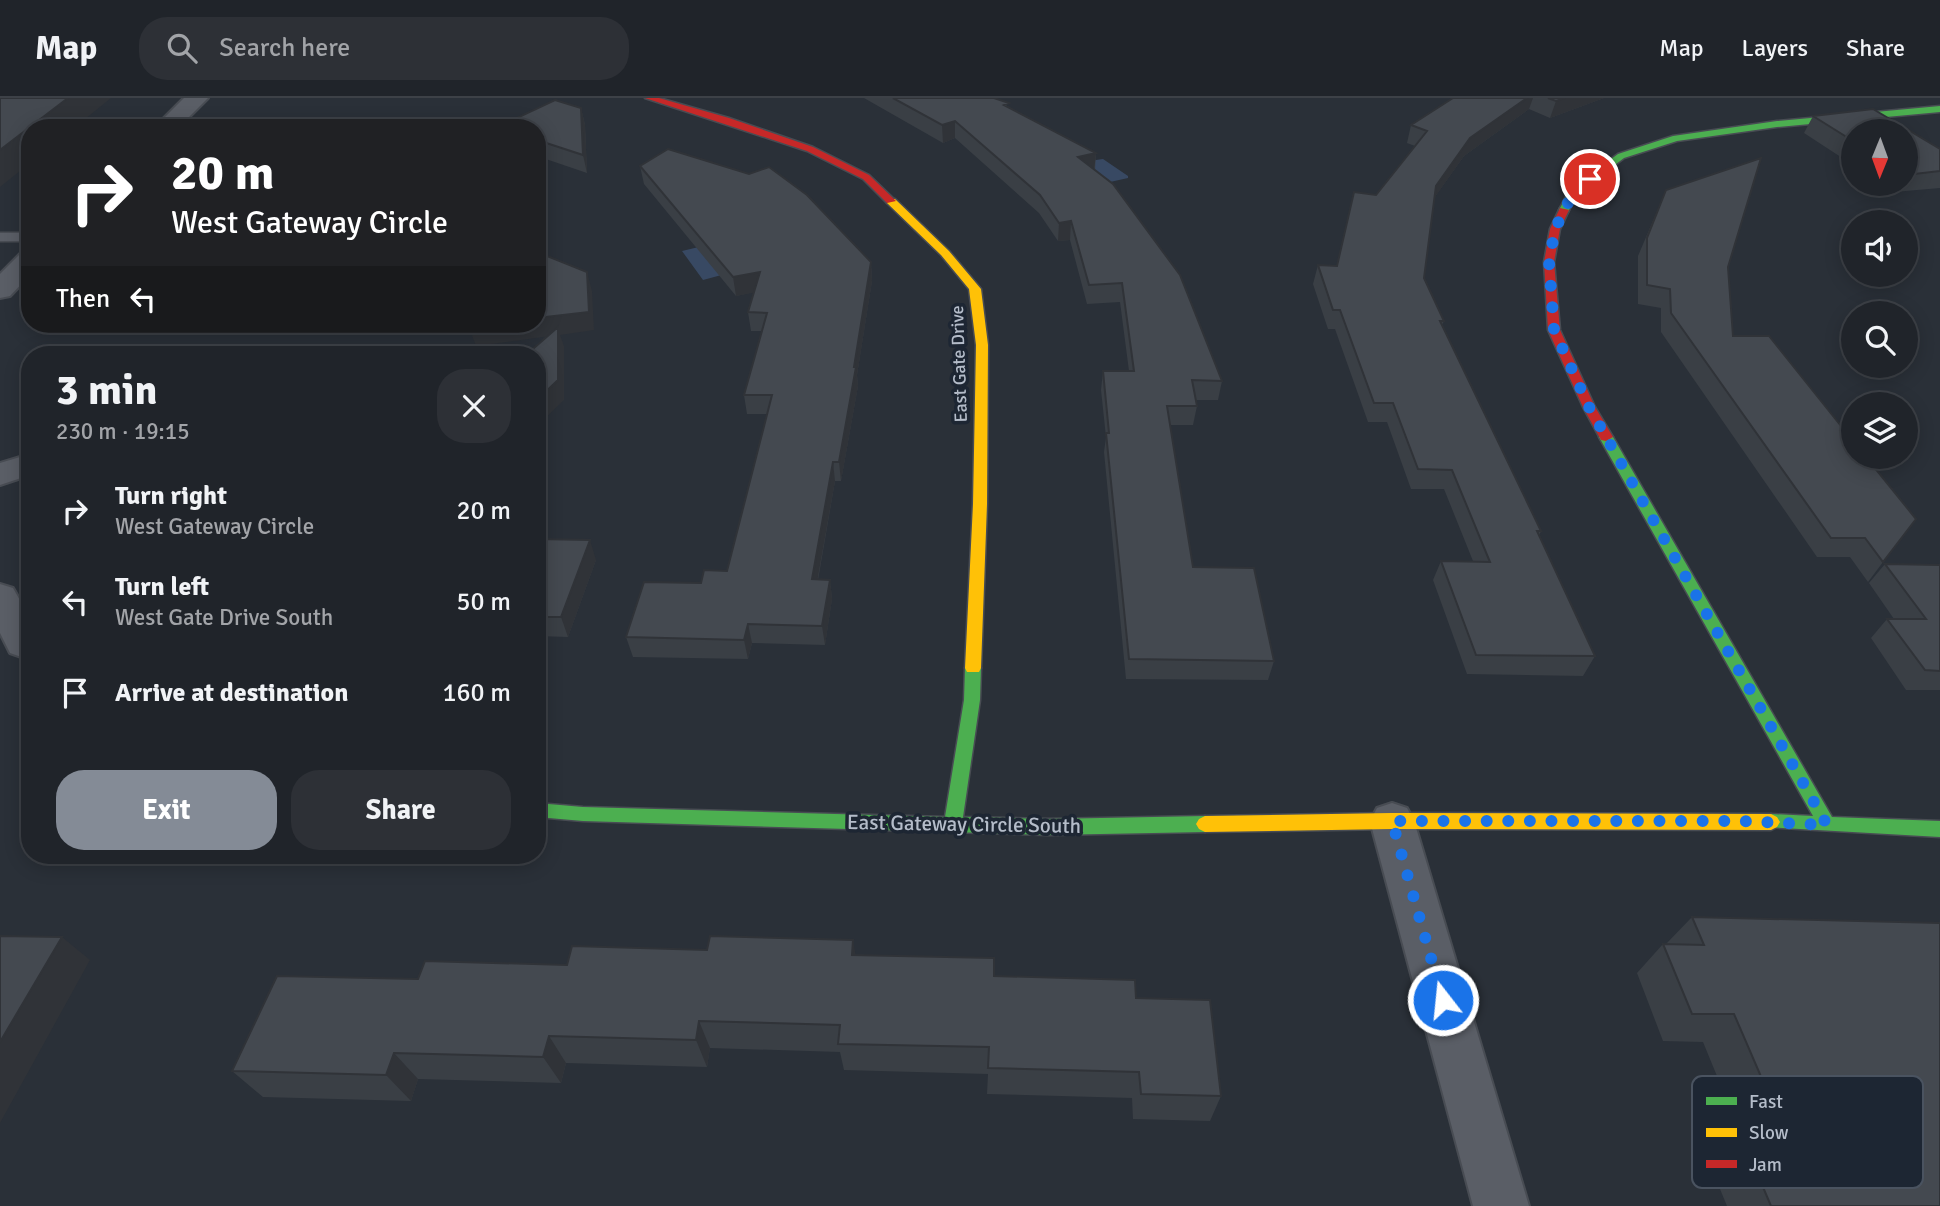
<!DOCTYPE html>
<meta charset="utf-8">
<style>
body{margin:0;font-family:Signika,sans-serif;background:#2d3036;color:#f1f3f6;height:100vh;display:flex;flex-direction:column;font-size:26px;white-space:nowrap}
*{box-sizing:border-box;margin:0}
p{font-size:23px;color:#a2a4a8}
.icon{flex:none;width:38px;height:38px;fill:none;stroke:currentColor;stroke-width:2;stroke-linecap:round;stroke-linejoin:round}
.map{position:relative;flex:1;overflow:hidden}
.side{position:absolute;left:21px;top:248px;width:525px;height:518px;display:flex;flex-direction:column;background:#20242a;border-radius:28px;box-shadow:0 4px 18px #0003,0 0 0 2px #3d4147}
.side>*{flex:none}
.guide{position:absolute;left:21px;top:21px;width:525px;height:214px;border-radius:28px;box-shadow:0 4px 18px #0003,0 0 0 2px #3d4147;background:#202124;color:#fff;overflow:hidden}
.needle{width:46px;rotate:181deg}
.controls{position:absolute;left:1841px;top:21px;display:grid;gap:14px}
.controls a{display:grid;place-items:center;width:77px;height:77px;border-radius:50%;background:#20242a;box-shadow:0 4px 18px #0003,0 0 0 2px #3d4147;font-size:35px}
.pin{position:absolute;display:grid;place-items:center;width:60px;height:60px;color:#fff;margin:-30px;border:4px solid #fff;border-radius:50%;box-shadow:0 2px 7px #0007}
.me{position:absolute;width:77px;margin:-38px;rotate:344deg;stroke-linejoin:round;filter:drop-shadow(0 0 5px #0008)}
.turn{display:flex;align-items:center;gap:24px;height:147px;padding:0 35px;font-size:32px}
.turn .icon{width:91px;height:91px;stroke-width:2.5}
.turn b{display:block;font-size:49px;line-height:60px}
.then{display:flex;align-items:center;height:66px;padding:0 35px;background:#0003;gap:14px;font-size:26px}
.round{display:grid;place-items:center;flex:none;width:74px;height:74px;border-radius:28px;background:#2d3036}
.headline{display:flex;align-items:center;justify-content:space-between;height:119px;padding:0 35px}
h1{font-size:42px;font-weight:800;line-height:52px}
.primary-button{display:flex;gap:14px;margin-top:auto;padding:14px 35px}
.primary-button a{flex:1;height:80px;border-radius:28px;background:#848b96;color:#fff;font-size:28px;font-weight:800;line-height:80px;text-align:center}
.primary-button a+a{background:#2d3036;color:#f1f3f6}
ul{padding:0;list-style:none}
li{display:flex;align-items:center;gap:21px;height:91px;padding:0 35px}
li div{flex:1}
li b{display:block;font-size:26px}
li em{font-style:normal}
header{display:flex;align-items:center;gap:42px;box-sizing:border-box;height:98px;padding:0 35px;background:#20242a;border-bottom:2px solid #3d4147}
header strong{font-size:33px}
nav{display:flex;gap:38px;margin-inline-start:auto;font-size:24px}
.search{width:490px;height:63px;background:#2d3036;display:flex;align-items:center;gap:18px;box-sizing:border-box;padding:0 24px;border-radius:28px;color:#a2a4a8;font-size:26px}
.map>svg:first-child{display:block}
.water{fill:#384963}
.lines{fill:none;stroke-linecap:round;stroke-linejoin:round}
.lane-casing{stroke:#484c53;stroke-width:3}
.street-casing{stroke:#484c53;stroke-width:4}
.fast-casing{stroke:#484c53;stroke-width:3}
.slow-casing{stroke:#484c53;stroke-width:3}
.jam-casing{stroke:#484c53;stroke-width:3}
.lane{fill:#5a5e66;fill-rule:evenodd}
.street{fill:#5a5e66;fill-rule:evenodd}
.fast{fill:#4caf50;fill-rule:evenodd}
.slow{fill:#ffc107;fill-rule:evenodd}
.jam{fill:#c62828;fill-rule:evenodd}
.wall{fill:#3a3f45}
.shaded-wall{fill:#303338}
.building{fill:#444950;stroke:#303338;stroke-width:2}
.route{stroke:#1a73e8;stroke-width:12;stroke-dasharray:0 21.6}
.labels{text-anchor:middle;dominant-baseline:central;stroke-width:7;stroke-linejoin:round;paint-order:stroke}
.far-street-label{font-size:18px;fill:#b4bcc9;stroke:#1d2633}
.street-label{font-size:21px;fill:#b4bcc9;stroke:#1d2633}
.key{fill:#1d2633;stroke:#4a5360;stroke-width:2}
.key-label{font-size:19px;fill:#b4bcc9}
</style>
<header>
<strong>Map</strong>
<div class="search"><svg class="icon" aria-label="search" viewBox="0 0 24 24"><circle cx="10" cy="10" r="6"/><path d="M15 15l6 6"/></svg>Search here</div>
<nav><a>Map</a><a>Layers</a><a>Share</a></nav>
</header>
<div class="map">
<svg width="1940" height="1108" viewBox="0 0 1940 1108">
<rect width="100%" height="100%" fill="#2a3038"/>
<!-- water -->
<path class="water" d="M1103,61L1128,78V80L1110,84L1087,69L1089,63Z
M707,147L729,175L703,182L682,153Z"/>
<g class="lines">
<!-- lane casing -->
<g class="lane-casing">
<path id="lane" d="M0,135H30V143H0Z"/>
</g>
<!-- street casing -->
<g class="street-casing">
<path id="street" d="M184,0H208L178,30H154Z
M30,153V177L10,198L0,200V176L21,155Z
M30,356V377L0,387V365Z
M0,486L13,490L30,520V562L10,555L0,535Z
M1392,705L1407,710L1414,723L1529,1108H1473L1370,723L1377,710Z"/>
</g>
<!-- fast casing -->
<g class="fast-casing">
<path id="fast" d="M1940,8V14L1777,29L1677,43L1624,60L1578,95L1568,114L1559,112L1570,91L1618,56L1673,38L1777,23Z
M1606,335L1613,339L1832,719L1940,723V739L1765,729L1762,724L1765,719L1771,716L1813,718L1599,339Z
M973,564L979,566L981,570L980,602L963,719L1049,721L1205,718L1211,721L1214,726L1211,731L1205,734L1049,737L583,723L537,719V705L583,709L945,719L964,602L965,570L967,566Z"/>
</g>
<!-- slow casing -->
<g class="slow-casing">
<path id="slow" d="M887,101H895L949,153L981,191L988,247L987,406L981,570L979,574H967L965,570L973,406L976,247L969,191L941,157L887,105Z
M1392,715L1771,716L1777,719L1780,724L1777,729L1771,732L1392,731L1205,734L1199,731L1196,726L1199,721L1205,718Z"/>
</g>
<!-- jam casing -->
<g class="jam-casing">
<path id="jam" d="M645,0H659L729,20L813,49L869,77L896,103L887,105L863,81L807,53Z
M1560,110L1569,112L1560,131L1554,164L1560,232L1595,309L1613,339L1606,343L1601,342L1583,309L1548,232L1544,164L1550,131Z"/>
</g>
<!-- lane -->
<use href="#lane" class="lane"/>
<!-- street -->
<use href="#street" class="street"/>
<!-- fast -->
<use href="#fast" class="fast"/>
<!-- slow -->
<use href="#slow" class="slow"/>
<!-- jam -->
<use href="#jam" class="jam"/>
</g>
<!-- wall -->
<path class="wall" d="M864,0H994L1009,9L1096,55L1095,72L1222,283L1218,302H1196L1197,308L1193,327H1170L1193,469L1274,563L1268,582L1126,581L1104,354L1106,339L1101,292L1103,273H1129L1120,204L1087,206L1070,142L1058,143L1039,115L955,40L943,45Z
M1453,0H1604L1550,20L1529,11L1464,58L1434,100L1424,180L1444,223L1442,227L1541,433L1539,438L1595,558L1583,578L1467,576L1433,482L1441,463H1473L1444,391H1411L1387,324H1368L1335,231H1328L1313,186L1318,167L1337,168L1376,97L1415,48L1407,45L1411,27Z
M581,10L585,27L587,75L537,58V30Z
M1873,11L1940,51V90L1894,94L1881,86H1906V33H1853V67L1804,35L1813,18Z
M640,68L871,164L872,183L857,277L858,288L841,383H835L818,482H830L832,501L825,547L752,545L748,561L633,559L626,539L701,485L727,473L767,316H747L744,297L762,233H751L748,214L754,194L736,198L644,86Z
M1666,92L1728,169L1733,238L1883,464L1868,484L1850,459H1817L1661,234V210L1638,206V158Z
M537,441L596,462L568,539L537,538Z
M1885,466L1940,467V592H1906L1871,540L1887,521H1894L1869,485Z
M1692,819L1940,1108H1727L1720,1091L1754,1068L1703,944L1663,943L1637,875L1663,846H1666Z
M855,857L1136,900L1221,998L1210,1023L1133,1021L1132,1000L987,996L988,976L844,972L840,954L710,950L707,969L566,965L561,985L418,981L411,1003L263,999L232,973L418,881L567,867Z"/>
<!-- shaded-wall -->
<path class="shaded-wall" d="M68,0H111L74,30H30V65L0,89V52Z
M1527,0H1533L1529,11L1464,58L1430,106L1436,88L1470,40Z
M1565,0H1604L1550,20L1556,3Z
M581,10L585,27L587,75L583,57Z
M955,23V40L943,45L942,27Z
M1096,55L1094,73L1078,59Z
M1071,123L1070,142L1058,143L1059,125Z
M871,164L872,183L857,277L858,288L841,383L839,364Z
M587,174L592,193L594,232L560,237L564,248V302L537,328V302L558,237L476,248L469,229L496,226H537V220Z
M760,174L763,193L736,198L733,179Z
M833,364L835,383L814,501L812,481Z
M590,442L596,462L568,539L561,519Z
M830,482L832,501L825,547L822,528Z
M748,526L752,545L748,561L744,542Z
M62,839L90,862L0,1025V944Z
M853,842L858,871L852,857Z
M699,923L710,950L707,969L696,942Z
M549,938L566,965L561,985L543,959Z
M394,955L418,981L411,1003L386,977Z"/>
<!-- building -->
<path class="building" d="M0,0H68L0,52Z
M893,0H994L1009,5L1004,7L1096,55L1078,59L1113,86L1180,177L1222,283L1192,282L1197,308H1167L1193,469L1254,470L1274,563L1129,561L1106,335H1109L1103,273H1134L1122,185L1089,187L1071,123L1059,125L1040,97L955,23L942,27Z
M1453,0H1527L1470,40L1436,88L1424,180L1444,223H1440L1541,433H1537L1595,558L1476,557L1441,463L1490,464L1452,372L1418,371L1393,305H1374L1340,212H1333L1318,167L1337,168L1354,94L1376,97L1427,33L1411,27Z
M1548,0H1565L1556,3Z
M555,2L581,10L583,57L537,42V30L498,29Z
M1873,11L1940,51V73L1906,77V33H1853V43L1813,18Z
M668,51L749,76L769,69L807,97L871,164L854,269H856L839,364H833L812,481L830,482L822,528L748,526L744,542L626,539L644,484L701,485L704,472L727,473L772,297H744L767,215L748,214L760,174L733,179L640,68Z
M1761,60L1728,169L1733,238H1769L1853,343V359H1866L1916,421L1883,464L1865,440H1831L1671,215L1670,191L1647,187V140L1666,92Z
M537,154L587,174L589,214L537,220Z
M469,226H496L469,229Z
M558,229V282L537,302V257H526Z
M537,441L590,442L561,519H537Z
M1885,466L1940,467V573L1925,572L1887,521H1926Z
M1692,819L1940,825V1108H1771L1754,1068L1800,1069L1734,916H1692L1663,846L1704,847Z
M0,838L62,839L0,944Z
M710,838L853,842L852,857L994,860V878L1135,882L1136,900L1210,902L1221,998L1141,996L1139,974L988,970L989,949L838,946L840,927L699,923L696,942L549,938L543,959L394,955L386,977L232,973L277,878L418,881L425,863L567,867L572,848L707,852Z"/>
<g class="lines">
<!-- route -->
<path class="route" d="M1443,902L1392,723H1740L1827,727L1589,309L1554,232L1549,164L1555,131L1574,93L1590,81"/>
</g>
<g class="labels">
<!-- far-street labels -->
<g class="far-street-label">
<text transform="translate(959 266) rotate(-92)">East Gate Drive</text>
</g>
<!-- street labels -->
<g class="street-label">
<text transform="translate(964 726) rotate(1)">East Gateway Circle South</text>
</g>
</g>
<!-- legend -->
<rect x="1692" y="978" width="231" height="112" rx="10" class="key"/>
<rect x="1706" y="999" width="31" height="8" fill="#4caf50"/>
<rect x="1706" y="1030" width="31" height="9" fill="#ffc107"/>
<rect x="1706" y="1062" width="31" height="8" fill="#c62828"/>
<g class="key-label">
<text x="1749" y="1010">Fast</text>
<text x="1749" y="1041">Slow</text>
<text x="1749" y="1073">Jam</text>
</g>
</svg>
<div class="controls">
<a><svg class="needle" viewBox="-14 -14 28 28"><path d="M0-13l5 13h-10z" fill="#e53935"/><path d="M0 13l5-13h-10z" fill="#a2a4a8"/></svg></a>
<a><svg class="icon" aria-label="sound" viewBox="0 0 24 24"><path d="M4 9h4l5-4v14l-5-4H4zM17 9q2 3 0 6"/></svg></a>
<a><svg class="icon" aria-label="search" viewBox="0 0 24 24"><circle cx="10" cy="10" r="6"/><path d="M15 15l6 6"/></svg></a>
<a><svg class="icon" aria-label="layers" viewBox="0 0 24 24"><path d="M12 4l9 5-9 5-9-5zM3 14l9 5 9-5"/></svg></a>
</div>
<div class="pin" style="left:1590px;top:81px;background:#d93025"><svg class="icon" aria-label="arrive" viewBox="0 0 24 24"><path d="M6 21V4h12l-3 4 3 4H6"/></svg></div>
<svg class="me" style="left:1443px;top:902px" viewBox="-20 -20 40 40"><circle r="17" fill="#1a73e8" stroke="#fff" stroke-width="3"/><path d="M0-11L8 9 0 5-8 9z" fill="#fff"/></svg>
<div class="guide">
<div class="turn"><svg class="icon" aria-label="right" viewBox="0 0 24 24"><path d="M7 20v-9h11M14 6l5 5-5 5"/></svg><div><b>20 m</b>West Gateway Circle</div></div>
<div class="then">Then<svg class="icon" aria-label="left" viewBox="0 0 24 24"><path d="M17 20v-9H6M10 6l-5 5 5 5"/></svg></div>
</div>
<section class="side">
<div class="headline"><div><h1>3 min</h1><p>230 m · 19:15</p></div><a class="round"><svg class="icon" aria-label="close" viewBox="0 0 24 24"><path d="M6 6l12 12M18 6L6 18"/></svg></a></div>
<ul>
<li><svg class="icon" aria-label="right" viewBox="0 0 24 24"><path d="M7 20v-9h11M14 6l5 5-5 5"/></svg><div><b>Turn right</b><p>West Gateway Circle</p></div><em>20 m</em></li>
<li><svg class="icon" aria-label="left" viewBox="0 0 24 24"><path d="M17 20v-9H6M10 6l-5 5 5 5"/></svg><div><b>Turn left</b><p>West Gate Drive South</p></div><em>50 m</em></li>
<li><svg class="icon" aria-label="arrive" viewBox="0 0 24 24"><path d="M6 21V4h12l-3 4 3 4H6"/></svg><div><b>Arrive at destination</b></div><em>160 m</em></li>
</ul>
<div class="primary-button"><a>Exit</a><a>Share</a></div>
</section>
</div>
